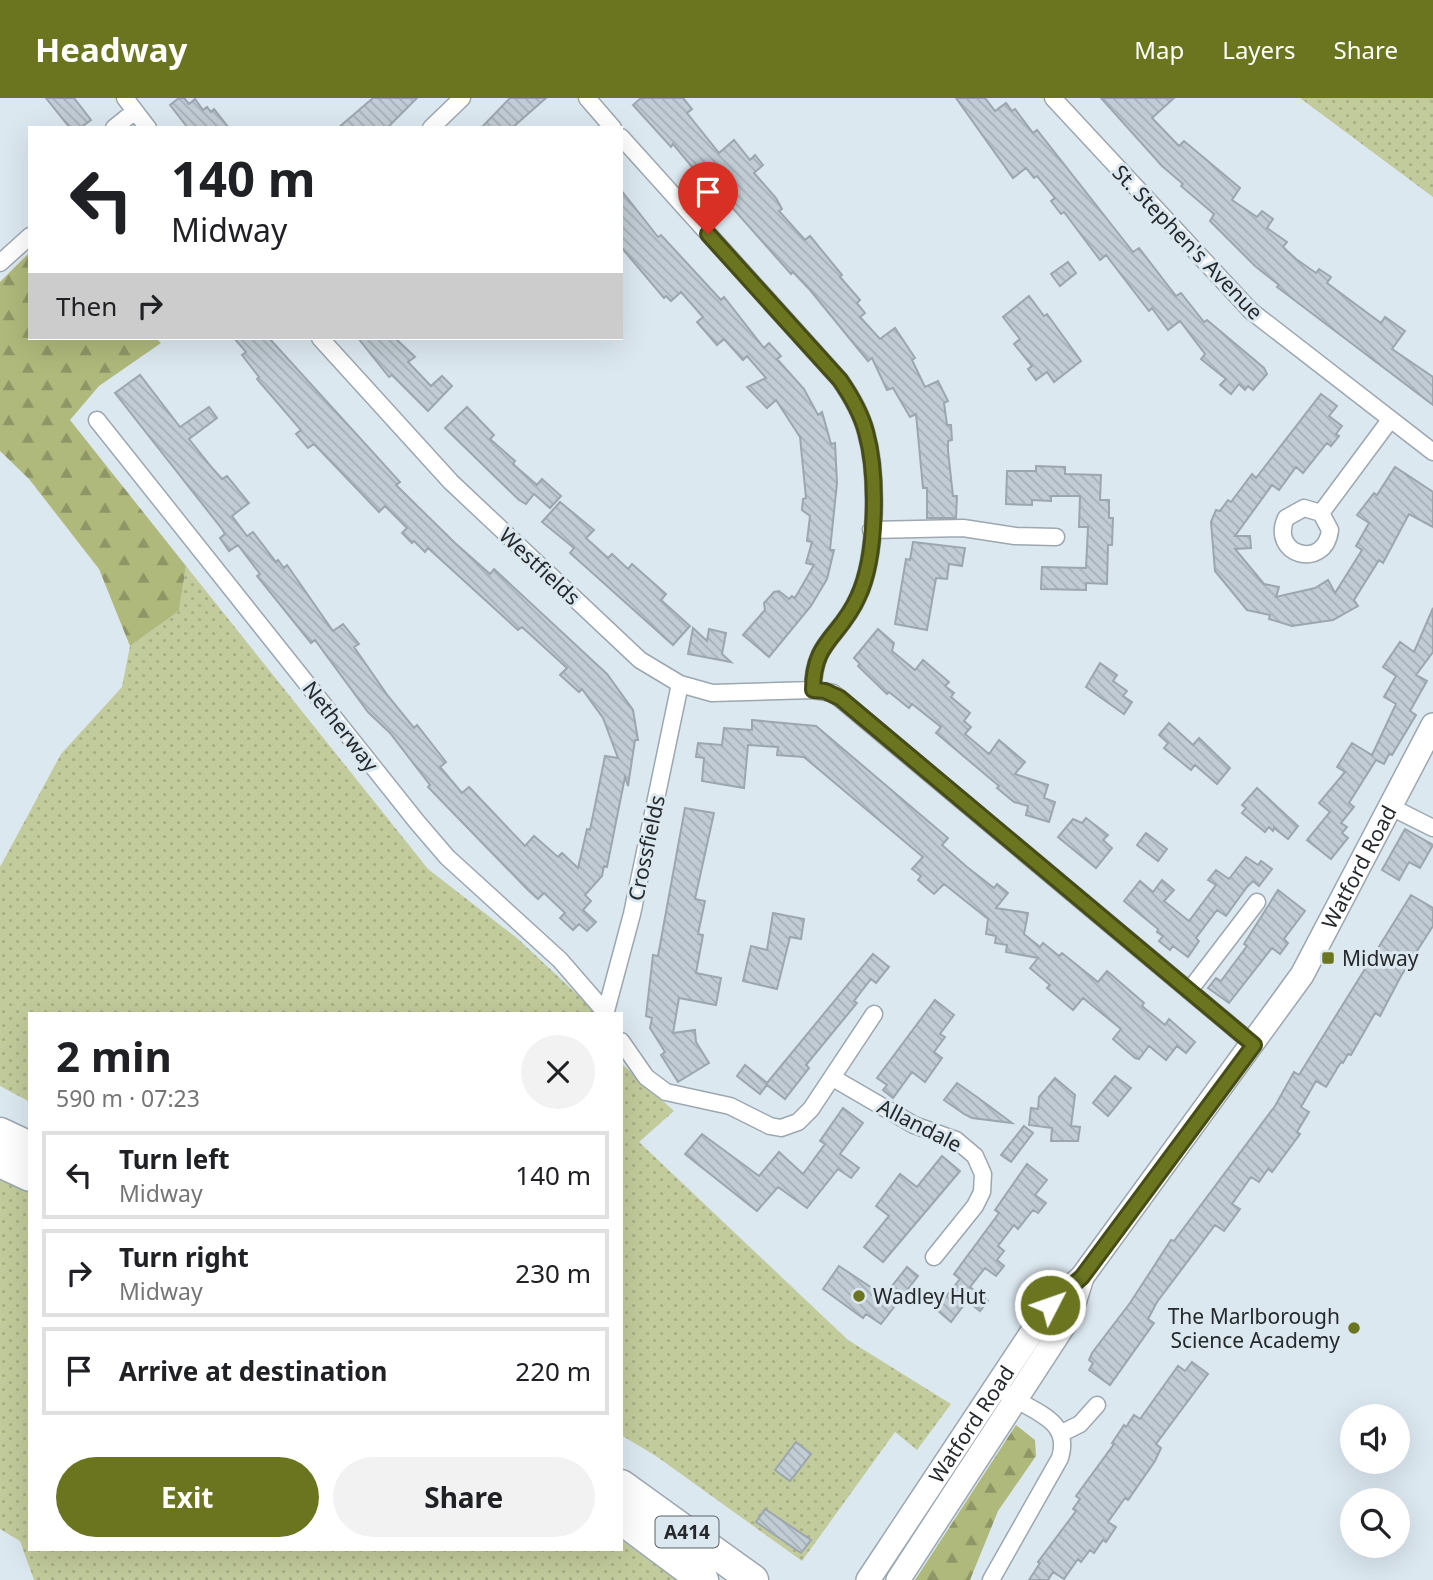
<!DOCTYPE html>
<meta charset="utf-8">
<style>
body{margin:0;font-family:"Noto Sans",sans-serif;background:#f2f2f2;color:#202124;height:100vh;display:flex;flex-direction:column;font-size:26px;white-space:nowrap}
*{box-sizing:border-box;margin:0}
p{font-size:23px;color:#757577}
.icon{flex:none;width:38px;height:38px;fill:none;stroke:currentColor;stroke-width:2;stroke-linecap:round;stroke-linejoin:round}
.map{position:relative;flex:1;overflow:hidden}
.details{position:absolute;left:28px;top:914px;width:595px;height:539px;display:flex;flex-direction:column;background:#fff;border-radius:0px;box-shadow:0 7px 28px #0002}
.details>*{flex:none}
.top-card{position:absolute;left:28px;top:28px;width:595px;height:214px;border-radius:0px;box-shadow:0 7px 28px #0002;background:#fff;color:#202124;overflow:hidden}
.tools{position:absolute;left:1340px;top:1306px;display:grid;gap:14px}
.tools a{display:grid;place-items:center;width:70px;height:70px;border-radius:50%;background:#fff;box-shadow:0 7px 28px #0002;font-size:35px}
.pin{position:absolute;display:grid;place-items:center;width:60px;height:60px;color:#fff;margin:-72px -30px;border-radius:50% 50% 50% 0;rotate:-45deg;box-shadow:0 0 7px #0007}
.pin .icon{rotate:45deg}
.me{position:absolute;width:77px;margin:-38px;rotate:49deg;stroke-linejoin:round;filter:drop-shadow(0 0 5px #0008)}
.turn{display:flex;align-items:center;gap:24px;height:147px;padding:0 28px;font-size:32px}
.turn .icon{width:91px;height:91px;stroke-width:2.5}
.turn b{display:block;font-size:49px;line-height:60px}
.then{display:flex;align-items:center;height:66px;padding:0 28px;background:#0003;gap:14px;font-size:26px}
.round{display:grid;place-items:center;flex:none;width:74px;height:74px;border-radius:37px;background:#f2f2f2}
.overview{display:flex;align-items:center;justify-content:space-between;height:119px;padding:0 28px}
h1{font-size:42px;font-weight:700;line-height:52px}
.primary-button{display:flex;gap:14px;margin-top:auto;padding:14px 28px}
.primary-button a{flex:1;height:80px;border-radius:42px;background:#6b7520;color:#fff;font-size:28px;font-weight:700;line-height:80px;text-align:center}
.primary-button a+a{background:#f2f2f2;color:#202124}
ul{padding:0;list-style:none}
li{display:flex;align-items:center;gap:21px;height:88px;margin:0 14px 10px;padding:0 14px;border:4px solid #e0e0e0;border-radius:0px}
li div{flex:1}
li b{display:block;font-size:26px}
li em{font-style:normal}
header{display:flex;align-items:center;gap:42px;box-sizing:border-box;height:98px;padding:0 35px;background:#6b7520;color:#fff}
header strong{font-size:33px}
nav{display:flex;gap:38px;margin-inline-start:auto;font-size:24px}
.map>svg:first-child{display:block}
.grass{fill:url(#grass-dots)}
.forest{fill:url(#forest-firs)}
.building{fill:url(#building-back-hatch);stroke:#9ba6ae;stroke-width:2}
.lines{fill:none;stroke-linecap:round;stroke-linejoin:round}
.street-casing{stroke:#9ca7af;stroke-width:19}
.secondary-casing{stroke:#9ca7af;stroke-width:26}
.highway-casing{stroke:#9ca7af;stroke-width:33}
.street{stroke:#fff;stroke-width:16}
.secondary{stroke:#fff;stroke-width:23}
.highway{stroke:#fff;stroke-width:30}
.route-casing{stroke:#464c15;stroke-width:18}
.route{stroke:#6b7520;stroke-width:12}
.poi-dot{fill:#6b7520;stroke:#dce8f0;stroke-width:2.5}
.labels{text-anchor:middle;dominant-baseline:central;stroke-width:6;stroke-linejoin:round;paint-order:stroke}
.shield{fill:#dce8f0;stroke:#5c6267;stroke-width:2}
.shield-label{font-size:19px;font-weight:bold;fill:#25292c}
.street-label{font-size:21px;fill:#25292c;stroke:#dce8f0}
.poi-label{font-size:21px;fill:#25292c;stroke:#dce8f0;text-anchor:start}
</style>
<header>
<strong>Headway</strong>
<nav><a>Map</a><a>Layers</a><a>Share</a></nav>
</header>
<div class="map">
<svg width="1433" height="1482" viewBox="0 0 1433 1482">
<defs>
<pattern id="grass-dots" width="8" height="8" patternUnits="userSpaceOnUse" patternTransform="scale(1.75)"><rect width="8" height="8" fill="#c2cb9b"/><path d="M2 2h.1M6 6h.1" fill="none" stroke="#a7ae86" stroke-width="1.8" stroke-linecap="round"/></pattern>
<pattern id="forest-firs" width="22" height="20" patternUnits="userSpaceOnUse" patternTransform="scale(1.75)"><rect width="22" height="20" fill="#afb97b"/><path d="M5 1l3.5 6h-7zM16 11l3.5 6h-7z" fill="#8e9665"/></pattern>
<pattern id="building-back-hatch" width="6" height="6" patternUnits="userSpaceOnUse" patternTransform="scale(1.75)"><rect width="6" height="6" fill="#c1ccd4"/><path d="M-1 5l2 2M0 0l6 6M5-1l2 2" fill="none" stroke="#a6afb6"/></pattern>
</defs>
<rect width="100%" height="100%" fill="#dce8f0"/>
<!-- grass -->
<path class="grass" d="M1300,0H1433V99Z
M186,468L428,771L518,841L597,915H30V1004L0,988V769L61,656L122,589L130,548L179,513Z
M621,965L674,1013L639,1044L848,1242L951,1306L917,1352L895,1334L802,1463L656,1358L621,1337Z
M0,1079L30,1095V1451H621V1442L677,1482H34L20,1443L0,1431Z"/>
<!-- forest -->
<path class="forest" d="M30,154V240H156L161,245L99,288L70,322L186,468L179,513L130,548L99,471L29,381L0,353V184Z
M1016,1327L1035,1342L1036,1358L998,1413L970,1482H915Z"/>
<!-- building -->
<path class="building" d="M46,0H74L91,22L80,30H70Z
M179,0H184L189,6L195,1L203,12L207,9L211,14L214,11L229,30H188L170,7Z
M373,0H417L387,30H338Z
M510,0H546L512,30H481Z
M641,0H683L692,11L687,15L719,55L734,42L750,62L755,57L763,67L754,75L776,100L782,111L779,113L805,142L810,138L842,177L840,179L860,202L857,205L865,215L860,219L880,241L895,230L915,260L912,262L925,289L938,283L948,303L944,305L947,327H951L952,342L948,343V353L953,398H957L956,420H927V390H923L916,316L910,319L893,290L887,292L872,260L868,263L810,192L793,174L791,176L715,90L712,93L673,46L671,49L633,7Z
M956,0H985L995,13L1006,5L1012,13L1015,11L1033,35L1037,32L1133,154L1139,150L1176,198L1181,195L1204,224L1207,222L1264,270L1267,276L1253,292L1248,288L1245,292L1239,286L1231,296L1220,287L1226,281L1201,261L1205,256L1180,223L1168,232L1152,210L1149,213L1106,157L1100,162L1064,114L1061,116L1051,103L1055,100L1037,78L1034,80L1026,70L1013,80Z
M1101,0H1174L1152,20L1179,48L1184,43L1240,90L1232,102L1257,119L1262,113L1273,121L1267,130L1287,144L1283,149L1296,161L1316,175L1319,171L1331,179L1327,185L1381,225L1385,219L1405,233L1392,251L1433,279V307L1277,189L1279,187L1255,168L1210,123L1214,116L1181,88L1183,86L1162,68Z
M621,92L658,139L661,137L721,202L724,199L764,250L769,245L781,258L777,261L804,291L818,317L822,314L831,346L835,345L837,385L830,452H834L827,481L811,508L769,559L743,537L765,512L764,505L774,494L779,493L789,501L792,498L795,500L814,467L806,465L812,444L807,443L810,418L802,412L803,401L806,400L800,339L776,302L767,310L747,289L766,280L747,258L743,262L724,241L717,247L697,224L703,219L681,194L671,203L666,198L664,200L621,149Z
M1068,164L1076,175L1060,188L1051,176Z
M1029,198L1044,218L1047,216L1081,263L1054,284L1047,274L1036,282L1028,271L1032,268L1014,246L1020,241L1003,219Z
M234,240H269L400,384L396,387L455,445L490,476L494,471L607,576L633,612L638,642H635L628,688L625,679L607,769L604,768L602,778L585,797L591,803L583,812L596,824L587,833L579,826L573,832L560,820L565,815L544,795L538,801L528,792L428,689L430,687L390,635L368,614L315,542L311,545L257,478L260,476L238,447L229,453L220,440L225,436L222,431L115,295L140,277L180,329L209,309L217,320L189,341L213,371L222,381L227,378L249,405L232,418L247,438L253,434L276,464L278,462L284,470L287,467L333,533L343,526L359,546L354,549L388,598L414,630L417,627L446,664L440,669L462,695L469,689L525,748L534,738L558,759L562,755L578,770L587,731L590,732L605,658L618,660L603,620L582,591L579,594L560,577L567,570L522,529L518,532L428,450L425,454L414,443L412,445L402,435L407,430L385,408L379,414L314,346L308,350L296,336L301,332L257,281L259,279L242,257L246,254Z
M358,240H395L415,259L408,264L431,288L442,278L452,288L428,313L392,277L389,279Z
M1321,296L1337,308L1329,318L1342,328L1336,336L1339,338L1331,348L1327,345L1303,375L1296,369L1279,392L1272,387L1235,438H1250L1251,450L1235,451L1264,486L1279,489L1276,499L1315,490L1328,482L1335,495L1362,452L1356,448L1369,425L1357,417L1374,395L1377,397L1395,369L1433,394V429L1409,416L1383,465L1379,462L1354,502L1358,508L1333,522L1292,528L1269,521L1270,517L1247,512L1215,473L1211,424L1216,412L1220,413L1228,402L1231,404L1252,376L1256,380Z
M467,309L494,337L490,341L515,363L513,366L537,387L542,381L561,398L550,410L534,396L526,406L519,402L445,330Z
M1036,368L1065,369V376L1101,377L1100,402H1109V420H1113L1112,447H1108L1107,486L1086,485V492L1041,491L1042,469L1086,470L1088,429H1079L1080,398H1051V403L1032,402V407L1006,406L1007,373H1036Z
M560,404L594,432L586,440L608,460L612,456L628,471L632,466L666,496L661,502L690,528L673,547L570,455L574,450L542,424Z
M913,444L965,450L962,468L949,466L947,481L936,480L927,532L895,526L906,461L910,462Z
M1433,510V554L1416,577L1427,583L1410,613L1416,617L1392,657L1389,656L1384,666L1376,662L1349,705L1354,709L1341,725L1347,729L1342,735L1348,740L1331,761L1307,742L1330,714L1319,705L1345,674L1337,669L1352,645L1372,657L1396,606L1384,599L1396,578L1383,569L1400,544L1414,554Z
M693,530L707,543L709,531L726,535L722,556L731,564L688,556Z
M878,531L894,545L892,553L915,572L923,562L949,584L945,588L954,595L951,599L970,615L964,623L971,629L965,636L989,656L999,642L1025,664L1015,676L1048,687L1044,700L1055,704L1049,724L1026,717L1028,708L1014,704L997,690L999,688L936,635L941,629L912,606L909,610L889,594L887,596L858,568L860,566L854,560Z
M1100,565L1117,577L1113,583L1127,593L1123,598L1132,604L1124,616L1086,589Z
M752,622L816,628L948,740L942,747L967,769L994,790L997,786L1008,795L996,810L1028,815L1024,836L1040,849L1043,845L1059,858L1062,855L1098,884L1107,873L1144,905L1142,908L1165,927L1169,921L1195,944L1186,955L1177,948L1166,962L1149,948L1139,961L1135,960L1113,941L1121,931L1083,900L1073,912L1047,890L1050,887L1030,870L1038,860L1006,854L1007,847L995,845L996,838L986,836L988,821L944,786L934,796L918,782L921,778L912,771L923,759L804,659L777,657L778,649L748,647L744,690L702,683L704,660L696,659L698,645L722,647L724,630L752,632Z
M1169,625L1193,647L1199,640L1230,670L1217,686L1195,667L1191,672L1164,650L1168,645L1159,637Z
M1257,690L1298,728L1288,741L1274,730L1273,733L1269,729L1265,734L1242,715L1246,710L1242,707Z
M685,710L714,715L695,801L705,803L698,836L703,837L696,875L721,880L716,907L679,900L673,935L695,932L696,944L709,965L678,984L661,957L665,954L650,930L652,920L646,918L653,857L658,858Z
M1086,720L1108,737L1103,742L1112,750L1096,770L1058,739L1073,721L1082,725Z
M1405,731L1433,747L1420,770L1409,764L1399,782L1382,772Z
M1146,735L1167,751L1158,763L1137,747Z
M1246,759L1258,767L1261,763L1272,771L1259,788L1253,783L1247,789L1226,818L1217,812L1196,840L1199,843L1188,859L1173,848L1170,852L1159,843L1163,838L1157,834L1158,831L1124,803L1140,783L1153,794L1162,782L1174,792L1164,803L1189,823L1216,787L1208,782L1216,772L1229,781Z
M1278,792L1305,813L1284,841L1288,845L1280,856L1272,850L1229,905L1208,890L1216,880L1221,883L1247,848L1244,846Z
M1411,797L1433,810V828L1401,878L1380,918L1375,915L1351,957L1348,956L1343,965L1341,964L1326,989L1316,983L1301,1009L1309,1014L1297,1034L1300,1036L1272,1074L1268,1071L1259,1084L1251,1079L1232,1106L1240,1111L1224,1133L1215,1127L1157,1204L1148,1221L1154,1225L1110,1287L1089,1272L1093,1265L1089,1262L1092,1255L1130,1205L1171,1142L1174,1143L1275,1008L1294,974L1299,977Z
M773,815L804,821L801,841L790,839L777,891L743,883L751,848L767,852Z
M873,856L889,869L876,885L871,881L854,903L857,905L806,967L809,970L785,1001L767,987L760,996L737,978L745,967L767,985Z
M935,902L954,917L940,936L945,939L934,954L942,960L925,984L912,974L893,1000L883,992L887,987L877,980Z
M1115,978L1131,990L1108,1018L1093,1005Z
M1055,980L1075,997L1071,1028L1080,1029L1078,1043H1051L1052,1030L1029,1027L1031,1010L1038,1011L1039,999Z
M957,985L977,999L1012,1025L972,1020L964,1016L944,1002Z
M843,1010L863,1025L840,1056L859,1070L851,1080L838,1071L807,1110L778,1089L757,1113L685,1056L702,1036L759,1078L779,1054L803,1076L825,1046L820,1043Z
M1024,1028L1033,1035L1011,1064L1001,1057Z
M942,1058L960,1073L883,1164L864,1149L889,1118L876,1108L900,1076L917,1089Z
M1027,1066L1047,1082L1035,1097L1046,1105L1038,1115L1033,1112L1018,1131L1014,1127L998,1148L1004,1153L997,1162L1004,1168L996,1178L985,1170L970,1189L988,1203L980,1213L967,1203L951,1224L936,1211L960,1181L954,1176L999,1115L995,1112Z
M839,1168L884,1198L907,1169L918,1178L881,1226L866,1216L863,1220L823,1191Z
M1192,1264L1208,1276L1156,1346L1161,1350L1155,1363L1128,1402L1125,1400L1108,1424L1116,1429L1106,1444L1103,1442L1094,1455L1090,1452L1081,1464L1078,1461L1064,1481L1053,1474L1048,1482H1029L1040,1465L1038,1464L1076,1413L1073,1411L1080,1401L1076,1398L1114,1346L1112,1345L1124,1327L1126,1329L1134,1317L1140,1321L1178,1268L1185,1273Z
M796,1344L811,1356L790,1383L775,1372Z
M765,1411L811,1442L801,1455L756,1424Z"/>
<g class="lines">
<!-- street casing -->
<g class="street-casing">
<path id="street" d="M125,0L148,30
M587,0L613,30
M1053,0L1251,213L1433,354
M114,30L135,13
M431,30L462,0
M621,39L840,282C851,298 861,315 866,334C878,377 877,459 858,499C840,540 813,542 813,592
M0,165L30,138
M320,240L451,384L640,562L680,586L712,595L813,592L833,595L1254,947
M97,322L417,724L447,759L560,862L606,915
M1321,415L1330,432C1325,473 1269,457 1286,420L1304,410L1321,415L1390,322
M871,432L963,430L1015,438L1056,439
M1389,708L1433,730
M1189,893L1257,804
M606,913L632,816L680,586
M621,943L646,979L666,994L730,1008L770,1028L781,1030L798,1024L811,1011L874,916
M833,980L914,1027L956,1042L975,1058L983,1076L982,1094L975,1108L934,1159
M1062,1335L1080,1326L1097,1307
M991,1482L1060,1360C1072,1322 1033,1314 1007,1296"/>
</g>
<!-- secondary casing -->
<g class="secondary-casing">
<g id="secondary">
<path id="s1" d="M868,1482L1050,1207L1082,1179L1302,877L1433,627"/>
<path d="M898,1482L1070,1218L1082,1179"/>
</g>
</g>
<!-- highway casing -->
<g class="highway-casing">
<path id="highway" d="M0,1035L30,1049
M0,1064L30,1078
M621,1387L753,1482
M621,1421L703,1482"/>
</g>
<!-- street -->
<use href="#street" class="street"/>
<!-- secondary -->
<use href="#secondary" class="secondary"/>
<!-- highway -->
<use href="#highway" class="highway"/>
</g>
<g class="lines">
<!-- route casing -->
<g class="route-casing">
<path id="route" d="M708,136L840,282C851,298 861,315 866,334C878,377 877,459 858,499C840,540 813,542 813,592L825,593L840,600L1254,947L1082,1179L1050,1207"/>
</g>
<!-- route -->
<use href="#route" class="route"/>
</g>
<!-- markers -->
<g class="poi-dot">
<rect x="1321" y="853" width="14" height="14" rx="3.5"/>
<circle cx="859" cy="1198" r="7"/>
<circle cx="1354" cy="1230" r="7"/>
</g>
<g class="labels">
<!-- shield labels -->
<rect class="shield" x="655.5" y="1418.5" width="63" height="31" rx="5"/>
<g class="shield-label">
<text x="687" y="1434">A414</text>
</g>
<!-- street labels -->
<g class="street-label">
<text transform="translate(1188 144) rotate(46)">St. Stephen's Avenue</text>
<text transform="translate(540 468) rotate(43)">Westfields</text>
<text transform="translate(341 628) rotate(52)">Netherway</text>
<text transform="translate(646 750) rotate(-78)">Crossfields</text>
<text stroke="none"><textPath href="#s1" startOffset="868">Watford Road</textPath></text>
<text transform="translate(920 1027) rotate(27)">Allandale</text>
<text stroke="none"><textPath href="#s1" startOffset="187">Watford Road</textPath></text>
</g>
<!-- poi labels -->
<g class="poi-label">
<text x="1342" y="860">Midway</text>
<text x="873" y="1198">Wadley Hut</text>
<text x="1340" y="1218" text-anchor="end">The Marlborough<tspan x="1340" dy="24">Science Academy</tspan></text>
</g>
</g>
</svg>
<div class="tools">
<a><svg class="icon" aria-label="sound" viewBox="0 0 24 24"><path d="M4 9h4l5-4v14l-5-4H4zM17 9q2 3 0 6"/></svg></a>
<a><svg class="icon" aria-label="search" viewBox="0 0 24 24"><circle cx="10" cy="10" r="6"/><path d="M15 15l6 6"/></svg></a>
</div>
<div class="pin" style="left:708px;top:136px;background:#d93025"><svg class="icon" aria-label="arrive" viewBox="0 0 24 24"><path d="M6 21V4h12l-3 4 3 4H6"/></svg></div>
<svg class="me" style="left:1050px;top:1207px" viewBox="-20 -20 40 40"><circle r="17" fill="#6b7520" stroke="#fff" stroke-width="3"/><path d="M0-11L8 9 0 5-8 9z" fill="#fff"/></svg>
<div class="top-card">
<div class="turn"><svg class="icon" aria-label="left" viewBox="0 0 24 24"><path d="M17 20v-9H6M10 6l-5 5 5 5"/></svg><div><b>140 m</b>Midway</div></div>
<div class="then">Then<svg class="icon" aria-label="right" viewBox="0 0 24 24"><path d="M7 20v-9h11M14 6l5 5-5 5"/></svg></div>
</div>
<section class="details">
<div class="overview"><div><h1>2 min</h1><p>590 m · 07:23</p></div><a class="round"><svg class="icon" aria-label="close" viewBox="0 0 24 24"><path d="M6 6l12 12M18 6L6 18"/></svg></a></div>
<ul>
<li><svg class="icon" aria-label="left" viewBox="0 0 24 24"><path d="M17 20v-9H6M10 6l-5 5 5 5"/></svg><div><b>Turn left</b><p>Midway</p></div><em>140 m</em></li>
<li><svg class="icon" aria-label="right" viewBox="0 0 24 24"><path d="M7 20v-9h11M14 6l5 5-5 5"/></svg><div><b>Turn right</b><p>Midway</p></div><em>230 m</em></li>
<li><svg class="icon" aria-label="arrive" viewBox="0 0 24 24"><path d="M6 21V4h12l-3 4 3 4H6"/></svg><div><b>Arrive at destination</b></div><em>220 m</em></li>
</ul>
<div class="primary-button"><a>Exit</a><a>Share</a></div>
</section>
</div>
